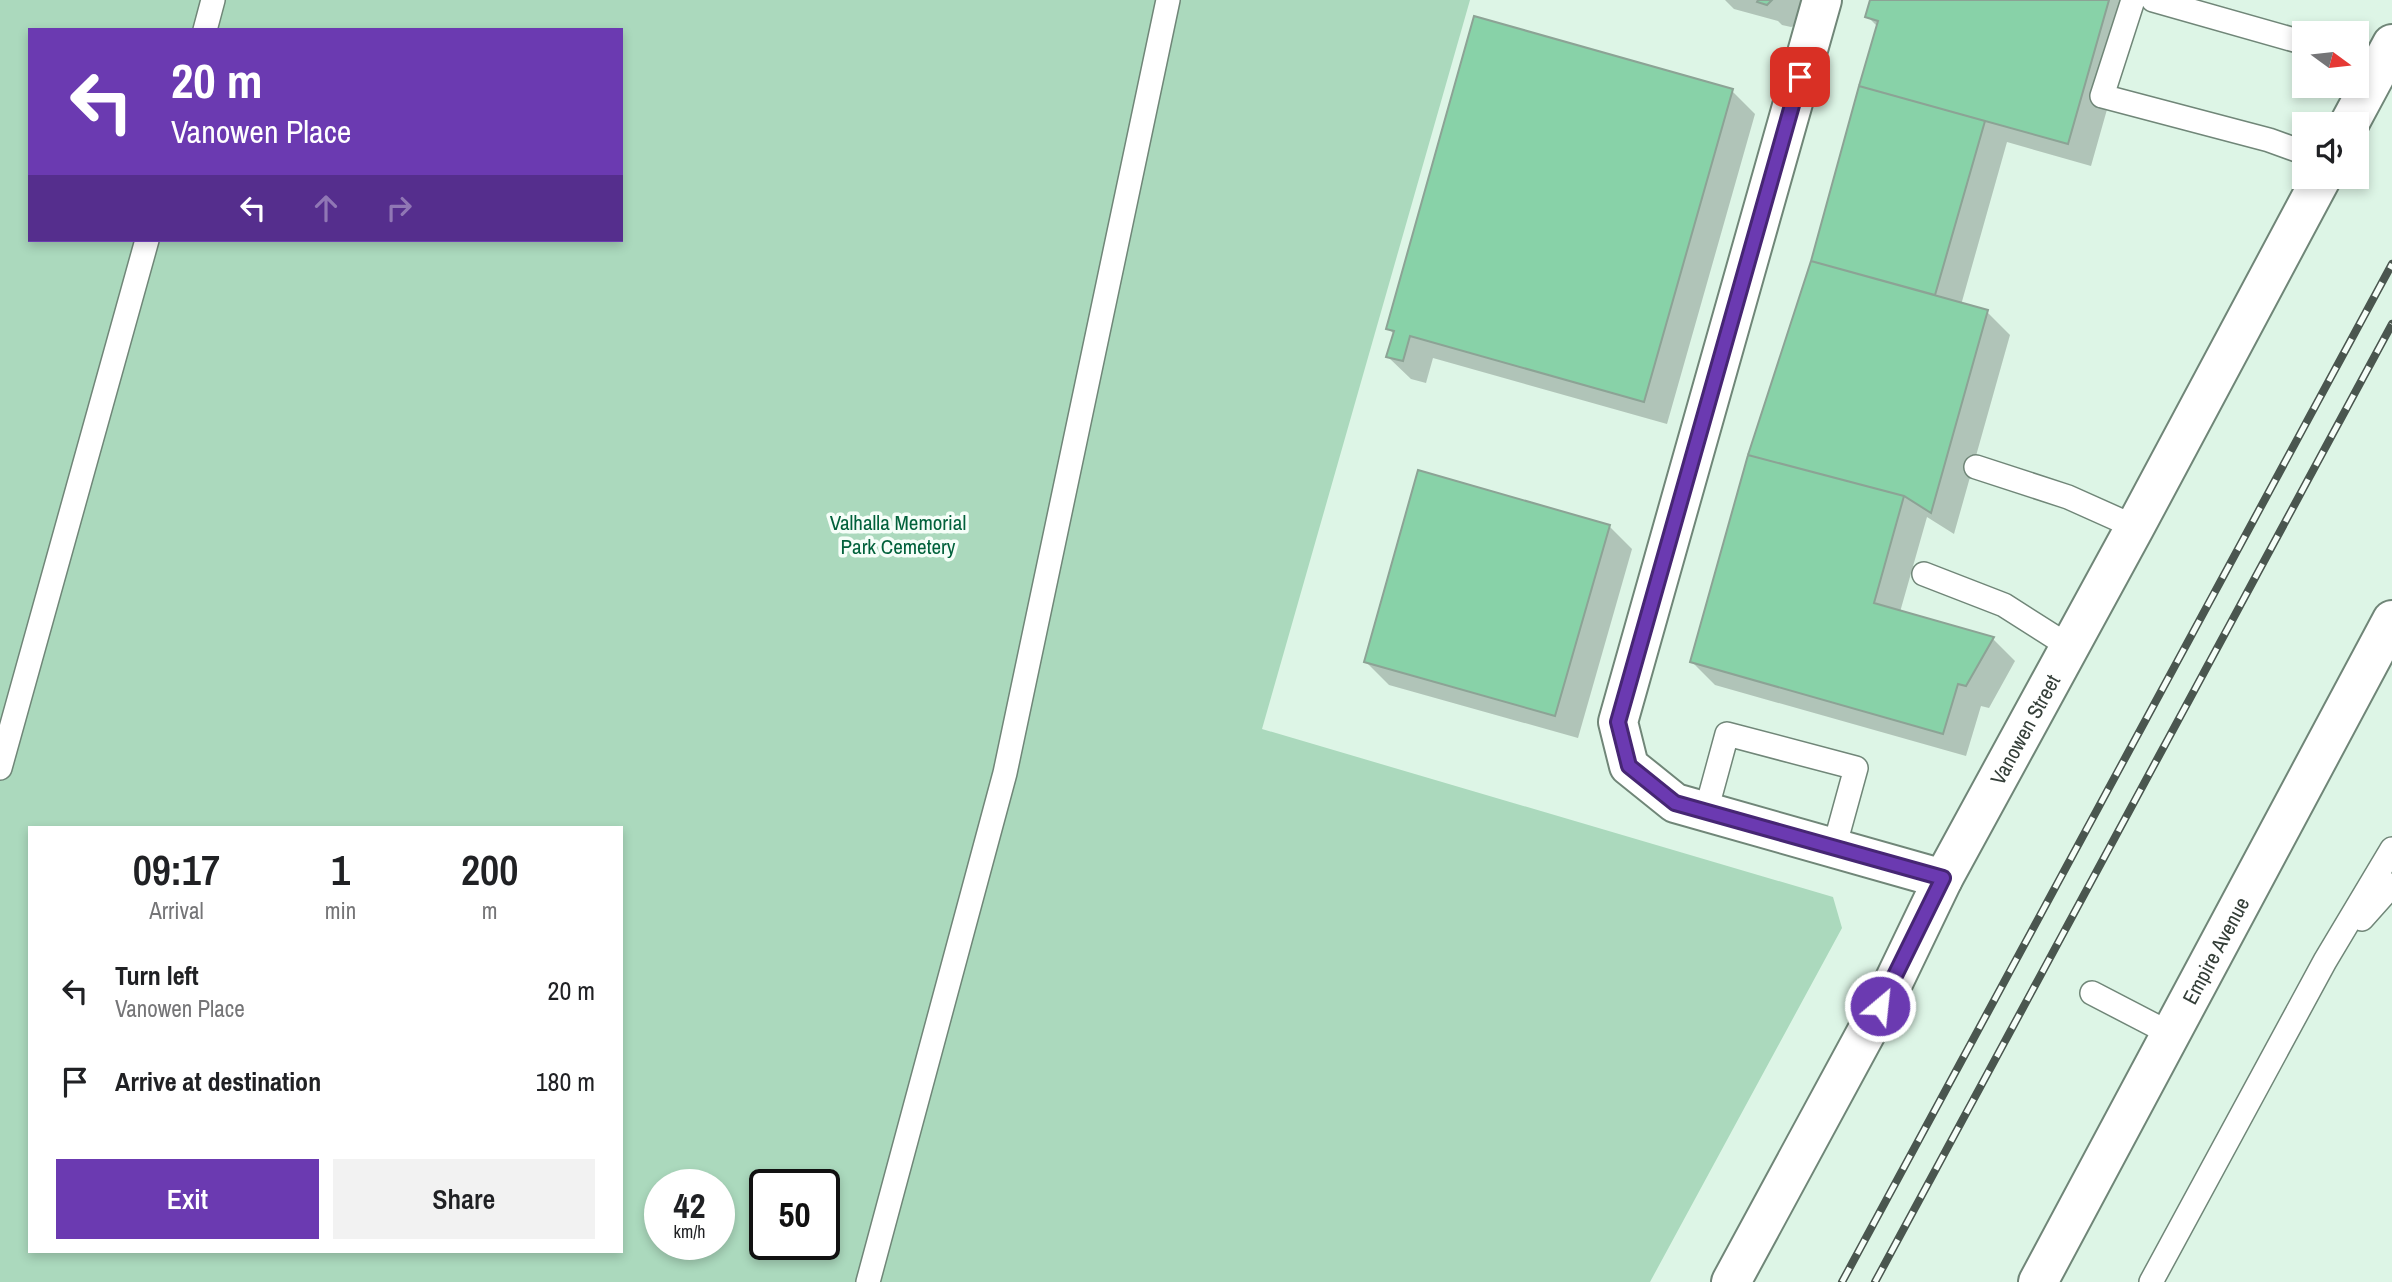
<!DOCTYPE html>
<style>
body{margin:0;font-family:"Archivo Narrow",sans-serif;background:#f2f2f2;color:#202124;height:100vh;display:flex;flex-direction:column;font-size:26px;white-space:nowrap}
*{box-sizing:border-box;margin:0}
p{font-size:23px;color:#757577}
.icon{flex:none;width:38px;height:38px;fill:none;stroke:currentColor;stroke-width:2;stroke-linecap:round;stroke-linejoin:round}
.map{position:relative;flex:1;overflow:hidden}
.drawer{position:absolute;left:28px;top:826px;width:595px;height:427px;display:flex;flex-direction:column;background:#fff;border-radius:0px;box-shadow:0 4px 10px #0003}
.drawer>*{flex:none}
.top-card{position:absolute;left:28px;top:28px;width:595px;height:214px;border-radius:0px;box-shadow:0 4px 10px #0003;background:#6b3ab1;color:#fff;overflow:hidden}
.needle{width:46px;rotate:105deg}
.controls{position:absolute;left:2292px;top:21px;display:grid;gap:14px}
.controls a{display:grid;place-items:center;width:77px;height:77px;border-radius:0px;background:#fff;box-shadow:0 4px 10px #0003;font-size:35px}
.speed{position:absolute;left:644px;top:1169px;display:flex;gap:14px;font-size:35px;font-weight:700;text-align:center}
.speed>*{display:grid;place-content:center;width:91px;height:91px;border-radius:50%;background:#fff;box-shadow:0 4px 10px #0003;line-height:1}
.speed small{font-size:18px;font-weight:400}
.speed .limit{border:4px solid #111;border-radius:10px;background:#fff;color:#111}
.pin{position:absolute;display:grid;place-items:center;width:60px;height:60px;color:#fff;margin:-30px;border-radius:14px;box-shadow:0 4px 10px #0006}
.me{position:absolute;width:77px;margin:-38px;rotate:28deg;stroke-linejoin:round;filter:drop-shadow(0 0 5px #0008)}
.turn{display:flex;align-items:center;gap:24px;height:147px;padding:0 28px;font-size:32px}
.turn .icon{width:91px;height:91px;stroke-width:2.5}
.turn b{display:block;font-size:49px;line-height:60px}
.lanes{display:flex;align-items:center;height:66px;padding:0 28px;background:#0003;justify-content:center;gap:35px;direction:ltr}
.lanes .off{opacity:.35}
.eta{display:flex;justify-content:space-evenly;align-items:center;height:119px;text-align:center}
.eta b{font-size:42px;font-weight:600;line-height:49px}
.action{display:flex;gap:14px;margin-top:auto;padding:14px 28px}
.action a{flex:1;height:80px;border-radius:0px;background:#6b3ab1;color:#fff;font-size:28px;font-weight:600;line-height:80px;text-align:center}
.action a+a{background:#f2f2f2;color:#202124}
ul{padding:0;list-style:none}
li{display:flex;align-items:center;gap:21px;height:91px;padding:0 28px}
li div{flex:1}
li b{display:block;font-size:26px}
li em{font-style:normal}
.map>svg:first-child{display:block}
.green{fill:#abd9bd;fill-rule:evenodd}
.shadow{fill:#0003}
.building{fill:#88d2a8;stroke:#8ca395;stroke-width:2}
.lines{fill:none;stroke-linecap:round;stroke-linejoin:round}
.lane-casing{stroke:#708678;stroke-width:26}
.street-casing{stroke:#708678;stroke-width:42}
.secondary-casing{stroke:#708678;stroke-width:42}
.lane{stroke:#fff;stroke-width:23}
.street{stroke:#fff;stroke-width:38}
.secondary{stroke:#fff;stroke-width:38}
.rail-casing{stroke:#4a564f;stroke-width:8}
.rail{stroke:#f5fef8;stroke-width:5;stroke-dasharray:16;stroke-linecap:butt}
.route-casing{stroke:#462673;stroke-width:18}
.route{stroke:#6b3ab1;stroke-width:12}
.labels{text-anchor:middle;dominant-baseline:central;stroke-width:7;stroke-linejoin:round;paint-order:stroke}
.park-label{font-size:21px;fill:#01613b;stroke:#f5fef8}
.street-label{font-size:21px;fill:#343e38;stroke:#f5fef8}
</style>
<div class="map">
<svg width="2392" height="1282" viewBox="0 0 2392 1282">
<rect width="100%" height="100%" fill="#ddf5e6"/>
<!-- green -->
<path class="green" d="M0,0H1470L1262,729L1833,897L1842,928L1650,1282H0ZM30,30H621V240H30ZM30,828H621V1251H30ZM660,1185H719V1244H660ZM765,1185H824V1244H765Z"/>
<!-- shadow -->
<path class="shadow" d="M1725,0H1801L1794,26L1791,27L1782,25L1778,21L1734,9Z
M1872,0H2138L2091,166L2007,142L1961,305L1987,312L2010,335L1954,534L1927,517L1900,612L1993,639L2015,661L1989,708L1981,706L1966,756L1715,685L1692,662L1812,261L1878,27L1867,16Z
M1732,91L1755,114L1667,424L1433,358L1426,383L1411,379L1388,357L1395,335L1388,328Z
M1609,526L1632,549L1578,738L1389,685L1366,662Z"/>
<!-- building -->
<path class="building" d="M1758,0H1772L1767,5L1757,2Z
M1870,0H2109L2068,144L1859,86L1878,21L1865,17Z
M1474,16L1733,89L1644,402L1410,336L1403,361L1386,357L1394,331L1386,329Z
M1859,86L1985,121L1935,295L1811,261Z
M1811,261L1988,310L1931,513L1904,496L1748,455Z
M1748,455L1904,496L1874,603L1994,637L1966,686L1958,684L1943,734L1690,662Z
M1418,470L1610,525L1555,716L1364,662Z"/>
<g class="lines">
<!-- lane casing -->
<g class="lane-casing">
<path id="lane" d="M2133,0L2102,96L2269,140L2305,153
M2153,0L2305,43
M205,30L213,0
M1976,467L2068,497L2135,527
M1924,574L2004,605L2070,647
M0,768L147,240
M1706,811L1727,734L1856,768L1834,848
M2362,919L2392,885
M2092,993L2171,1034
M868,1282L1005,773L1168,0
M2151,1282L2325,961L2392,849"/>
</g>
<!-- street casing -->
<g class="street-casing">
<path id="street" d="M1822,0L1618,722L1629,766L1675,803L1943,879"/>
</g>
<!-- secondary casing -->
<g class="secondary-casing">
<g id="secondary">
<path d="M2349,124L2392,44"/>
<path id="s1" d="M1731,1282L1893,983L1943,879L2135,527L2322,177"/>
<path id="s2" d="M2038,1282L2392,620"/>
</g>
</g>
<!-- lane -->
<use href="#lane" class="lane"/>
<!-- street -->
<use href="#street" class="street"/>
<!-- secondary -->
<use href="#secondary" class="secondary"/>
<!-- rail casing -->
<g class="rail-casing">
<path id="rail" d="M1842,1282L2392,264
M1875,1282L2392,324"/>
</g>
<!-- rail -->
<use href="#rail" class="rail"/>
</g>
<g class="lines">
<!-- route casing -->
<g class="route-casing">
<path id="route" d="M1800,77L1618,722L1629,766L1675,803L1943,878L1880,1006"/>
</g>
<!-- route -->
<use href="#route" class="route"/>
</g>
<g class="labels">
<!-- park labels -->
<g class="park-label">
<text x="898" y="522">Valhalla Memorial<tspan x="898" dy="24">Park Cemetery</tspan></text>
</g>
<!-- street labels -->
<g class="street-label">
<text stroke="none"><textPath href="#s1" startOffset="626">Vanowen Street</textPath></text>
<text stroke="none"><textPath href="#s2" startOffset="376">Empire Avenue</textPath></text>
</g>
</g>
</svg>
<div class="controls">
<a><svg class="needle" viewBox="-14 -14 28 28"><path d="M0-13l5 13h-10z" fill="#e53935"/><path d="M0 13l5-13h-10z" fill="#757577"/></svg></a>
<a><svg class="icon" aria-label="sound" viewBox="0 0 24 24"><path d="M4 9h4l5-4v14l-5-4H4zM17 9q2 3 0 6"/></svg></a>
</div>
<div class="speed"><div>42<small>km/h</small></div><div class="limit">50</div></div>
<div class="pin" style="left:1800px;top:77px;background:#d93025"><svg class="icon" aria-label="arrive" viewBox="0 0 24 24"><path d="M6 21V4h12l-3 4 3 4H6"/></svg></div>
<svg class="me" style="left:1880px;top:1006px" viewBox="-20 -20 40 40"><circle r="17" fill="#6b3ab1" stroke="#fff" stroke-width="3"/><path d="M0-11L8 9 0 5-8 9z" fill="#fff"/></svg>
<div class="top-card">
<div class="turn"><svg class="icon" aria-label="left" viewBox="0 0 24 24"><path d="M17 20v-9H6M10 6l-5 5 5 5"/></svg><div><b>20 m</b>Vanowen Place</div></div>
<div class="lanes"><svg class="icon" aria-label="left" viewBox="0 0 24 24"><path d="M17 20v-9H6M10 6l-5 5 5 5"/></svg><svg class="icon off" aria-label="ahead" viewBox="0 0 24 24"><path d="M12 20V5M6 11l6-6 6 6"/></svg><svg class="icon off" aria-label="right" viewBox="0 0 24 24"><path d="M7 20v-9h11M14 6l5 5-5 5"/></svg></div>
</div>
<section class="drawer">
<div class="eta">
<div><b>09:17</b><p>Arrival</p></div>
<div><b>1</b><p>min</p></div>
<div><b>200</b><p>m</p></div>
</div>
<ul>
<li><svg class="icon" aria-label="left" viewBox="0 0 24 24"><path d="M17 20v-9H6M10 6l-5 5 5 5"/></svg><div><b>Turn left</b><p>Vanowen Place</p></div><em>20 m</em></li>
<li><svg class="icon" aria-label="arrive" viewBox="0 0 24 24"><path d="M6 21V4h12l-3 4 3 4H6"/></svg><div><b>Arrive at destination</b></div><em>180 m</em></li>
</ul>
<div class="action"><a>Exit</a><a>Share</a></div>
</section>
</div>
